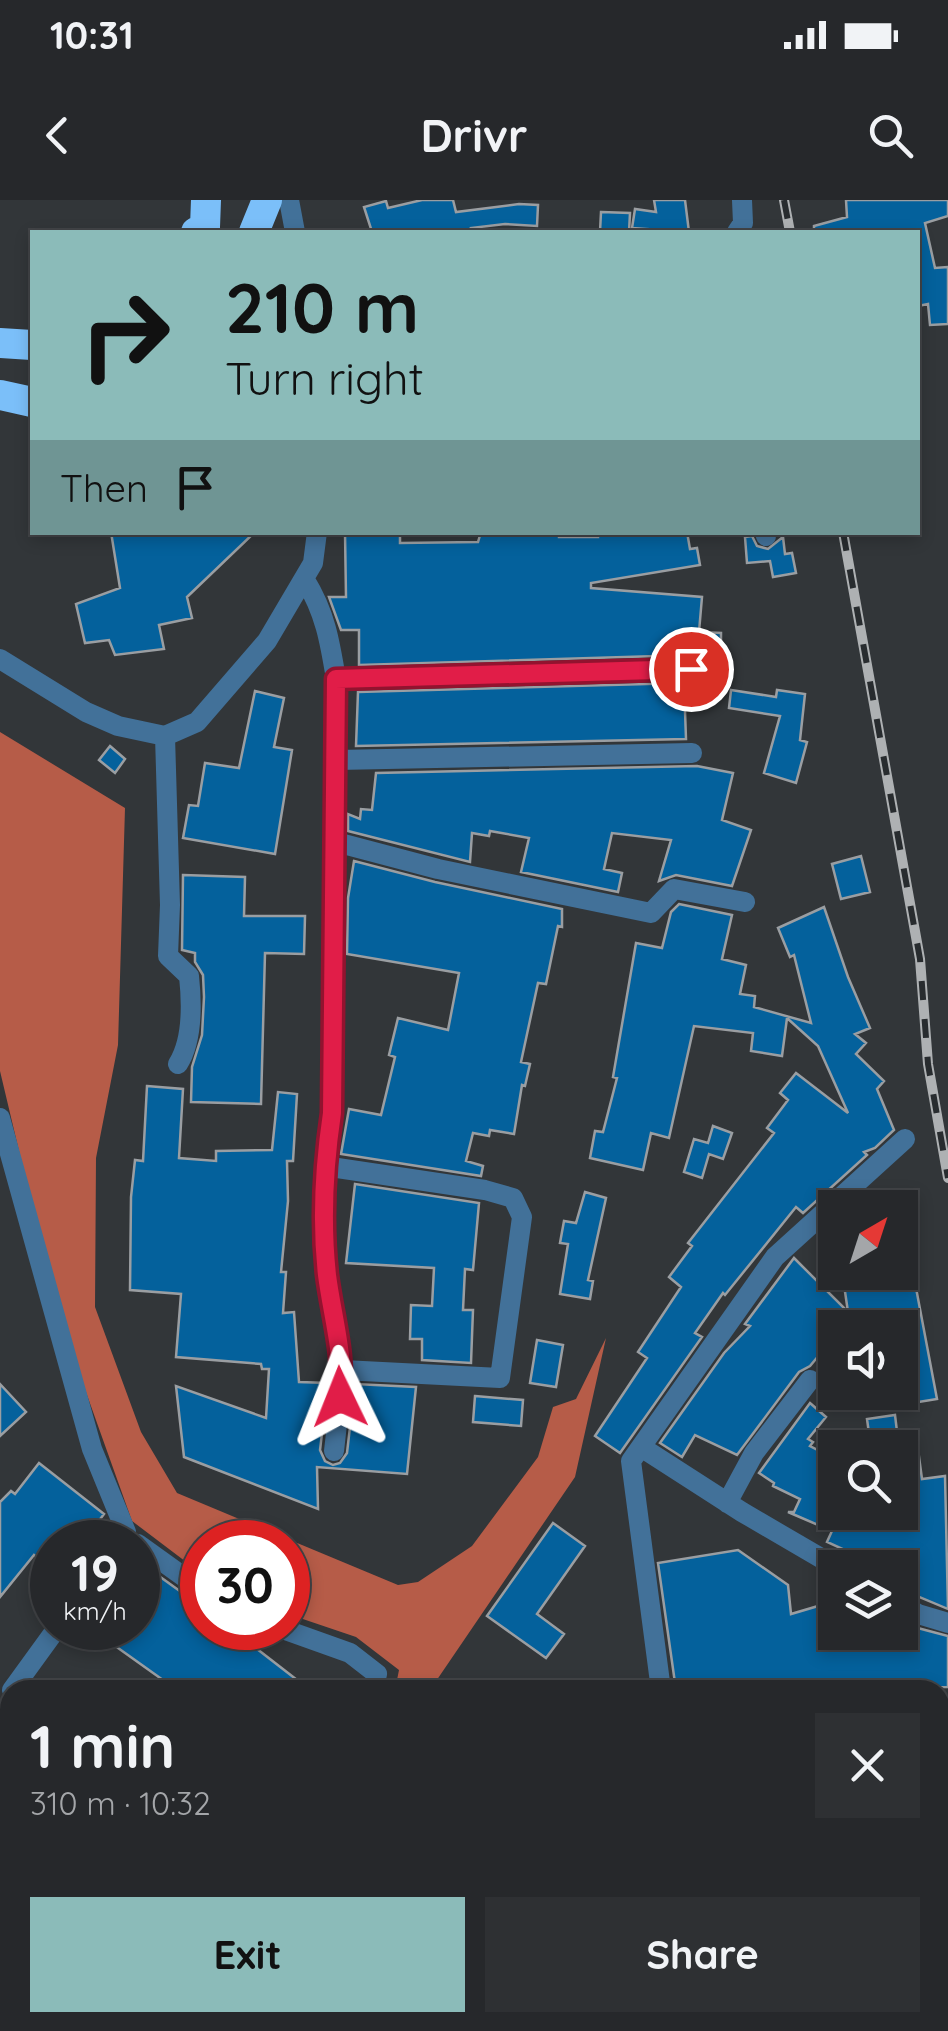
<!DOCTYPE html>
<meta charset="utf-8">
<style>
body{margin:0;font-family:Quicksand,sans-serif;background:#2e3033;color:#f1f3f6;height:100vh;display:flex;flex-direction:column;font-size:38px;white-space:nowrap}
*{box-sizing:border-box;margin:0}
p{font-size:32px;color:#a4a6a9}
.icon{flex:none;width:55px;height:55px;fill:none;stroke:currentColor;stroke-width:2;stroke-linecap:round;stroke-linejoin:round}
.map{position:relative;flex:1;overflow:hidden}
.sheet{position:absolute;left:0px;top:1480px;width:950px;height:352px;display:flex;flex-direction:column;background:#26282b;border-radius:30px 30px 0 0;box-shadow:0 5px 15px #0003,0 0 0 2px #424447}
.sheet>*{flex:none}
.banner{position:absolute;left:30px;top:30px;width:890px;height:305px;border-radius:0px;box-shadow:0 5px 15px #0003,0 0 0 2px #424447;background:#8bbbb9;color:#111;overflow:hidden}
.needle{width:65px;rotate:39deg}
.buttons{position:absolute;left:818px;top:990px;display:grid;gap:20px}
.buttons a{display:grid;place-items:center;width:100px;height:100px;border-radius:0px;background:#26282b;box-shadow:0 5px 15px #0003,0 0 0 2px #424447;font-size:50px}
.speed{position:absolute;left:30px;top:1320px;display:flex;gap:20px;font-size:50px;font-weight:700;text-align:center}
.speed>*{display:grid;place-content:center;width:130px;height:130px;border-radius:50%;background:#26282b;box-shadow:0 5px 15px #0003,0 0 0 2px #424447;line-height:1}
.speed small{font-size:25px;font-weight:400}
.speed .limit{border:15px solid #d22;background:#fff;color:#111}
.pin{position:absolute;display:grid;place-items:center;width:85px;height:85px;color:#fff;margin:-42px;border:5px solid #fff;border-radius:50%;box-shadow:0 2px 10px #0007}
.me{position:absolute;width:110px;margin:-55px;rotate:358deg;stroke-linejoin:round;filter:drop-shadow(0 0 8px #0008)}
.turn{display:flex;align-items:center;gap:35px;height:210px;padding:0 30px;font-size:45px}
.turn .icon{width:130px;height:130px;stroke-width:2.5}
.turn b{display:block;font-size:70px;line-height:85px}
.then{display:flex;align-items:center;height:95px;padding:0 30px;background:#0003;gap:20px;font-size:38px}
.round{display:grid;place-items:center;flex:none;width:105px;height:105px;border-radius:0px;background:#2e3033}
.overview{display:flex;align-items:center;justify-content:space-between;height:170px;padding:0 30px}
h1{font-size:60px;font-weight:800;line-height:75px}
.action{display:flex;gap:20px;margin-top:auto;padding:20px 30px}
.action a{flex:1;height:115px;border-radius:0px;background:#8bbbb9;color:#111;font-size:40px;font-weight:800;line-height:115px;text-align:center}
.action a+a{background:#2e3033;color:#f1f3f6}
.status{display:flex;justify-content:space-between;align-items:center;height:70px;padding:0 50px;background:#26282b;direction:ltr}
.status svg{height:28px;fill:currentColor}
header{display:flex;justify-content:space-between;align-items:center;height:130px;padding:0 30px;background:#26282b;font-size:45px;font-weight:800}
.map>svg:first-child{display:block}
.water{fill:#b65c48}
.building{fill:#04619c;stroke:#9a9ea2;stroke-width:2.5}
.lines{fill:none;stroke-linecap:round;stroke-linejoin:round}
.service{stroke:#427199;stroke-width:12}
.minor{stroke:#427199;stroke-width:20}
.tertiary{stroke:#427199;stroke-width:20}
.motorway{stroke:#7bbff9;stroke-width:30}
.rail-casing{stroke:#aeb1b3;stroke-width:10}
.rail{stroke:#282c2f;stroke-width:6;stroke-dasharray:19;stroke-linecap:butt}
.route-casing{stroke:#92132f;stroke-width:25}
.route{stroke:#e11d48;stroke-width:18}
</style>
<div class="status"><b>10:31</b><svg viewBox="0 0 49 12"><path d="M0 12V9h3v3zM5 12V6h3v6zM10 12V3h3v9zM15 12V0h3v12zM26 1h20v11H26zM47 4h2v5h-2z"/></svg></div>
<header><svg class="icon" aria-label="back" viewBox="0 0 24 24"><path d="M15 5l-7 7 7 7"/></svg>Drivr<svg class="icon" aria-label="search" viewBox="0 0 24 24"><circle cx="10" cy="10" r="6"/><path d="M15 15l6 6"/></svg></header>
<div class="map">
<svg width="948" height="1831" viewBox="0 0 948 1831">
<rect width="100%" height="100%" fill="#323639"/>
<!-- water -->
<path class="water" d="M0,532L125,608L118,845L96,958L95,1107L141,1232L177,1293L398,1385L418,1382L472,1346L538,1257L553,1207L576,1199L606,1138L575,1277L430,1490H395L399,1470L356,1437L288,1414V1342H202V1374L132,1321L57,1111L0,871Z"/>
<!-- building -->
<path class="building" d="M422,0H453L456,12L519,4L538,5L537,26L505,24L471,28L472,32H372L364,7L386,1L388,8Z
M654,0H685L689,32L632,28L635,9L656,12Z
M846,0H948V16L925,23L935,68L948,67V124L930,125L928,104L918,106V32H814V26L847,17Z
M601,12L630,13L629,32H600Z
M111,332H255L187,397L192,418L159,425L164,449L115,455L109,440L85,443L76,404L120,388Z
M345,332H400V343L478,342L481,332H559V337H598V332H687L690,349L697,348L700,365L591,383V388L702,397L699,432L721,433V464L703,463L691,455L359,465V430H341L329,397H346Z
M752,336L757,346L768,349L783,337L785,354L792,353L796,373L773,377L770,361L747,363L745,337Z
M684,483L686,539L356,546L358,492Z
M731,490L776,497L777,490L805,494L800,540L807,542L796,583L764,573L780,516L729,508Z
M255,491L284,498L274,547L292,550L275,654L183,638L189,605L198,606L205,563L239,568Z
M110,546L125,559L115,573L99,560Z
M697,566L733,573L722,620L751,630L732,686L676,675L659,681L671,640L612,633L604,669L622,673L618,692L521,672L529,638L490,631L489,636L472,633L470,662L348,631V614L360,619L361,609L372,610L376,573Z
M861,656L870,692L841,699L832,664Z
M354,661L435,682L562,709V727L558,726L546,784L538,783L521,862L530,864L525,886L522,885L514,934L490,930L489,936L473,933L466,961L483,966L481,976L341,954L349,909L381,915L395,857L389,855L398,818L448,830L459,773L347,754L348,698Z
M183,675L245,677L244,716H305L304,754L265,753L261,904L191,902L192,867L202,835L204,797L203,775L195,762V753L182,750Z
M679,704L732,715L722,759L746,765L740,794L755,796L754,807L811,823L794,755L790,757L778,728L824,707L848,777L870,828L855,834L866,843L856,854L884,881L877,889L894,930L875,948L864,952L867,955L803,1013L796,1007L725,1095L723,1093L695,1133L702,1137L620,1253L595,1236L647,1158L638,1152L681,1087L669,1077L692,1046L688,1043L774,933L767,928L788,900L780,893L796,873L848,913L818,846L787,818L782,856L751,851L753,833L694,826L669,938L651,933L643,970L590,958L595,931L603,932L617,878L613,877L636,743L662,748L671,712Z
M147,886L183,889L179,958L216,961V951L272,950L278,892L297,894L293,961H287L288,1001L281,1072H286L283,1113L294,1112L299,1182L328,1183L320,1250L325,1261L333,1265L340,1263L347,1253L355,1184L416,1187L407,1274L317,1267L318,1309L184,1257L176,1186L266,1218L269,1169H262L261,1164L176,1157L181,1094L130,1090L131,997L135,960L143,961Z
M713,926L732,933L723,959L709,954L702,978L684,972L694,939L708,943Z
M355,984L479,1003L473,1070L465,1069L463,1110H473L471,1163L422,1160V1139H410L411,1105L432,1106L434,1068L346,1063Z
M585,992L606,998L588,1080L593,1081L590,1099L560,1094L568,1044L560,1043L564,1021L576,1023Z
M794,1058L848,1112L843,1078L877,1072H913L937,1199L900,1205V1128H853L851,1116L835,1118V1136L810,1166L799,1172L737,1255L695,1235L682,1257L660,1243L724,1153L750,1126L745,1124Z
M537,1140L563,1145L556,1187L530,1183Z
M0,1184L26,1212L0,1236Z
M475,1196L523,1200L521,1226L473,1222Z
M810,1203L826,1217L808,1239L813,1242L810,1246L835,1259V1312H900V1244L917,1242L922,1279L945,1276L948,1409L900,1389V1368H884L827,1342L832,1331L788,1312H794L800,1299L773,1286L774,1283L759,1273Z
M895,1215L899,1248H871L867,1219Z
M39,1263L104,1314L83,1342H52V1369L34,1355L0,1397V1302L11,1291L15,1294Z
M553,1323L585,1346L537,1414L564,1434L546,1458L487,1416Z
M738,1350L788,1385L791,1414L835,1401V1432H900V1419L914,1427L948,1436V1487L676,1490L658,1363Z
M138,1361L202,1407V1428H230L310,1490H177L90,1428H138Z"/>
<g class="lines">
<!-- service -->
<path class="service" d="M0,1592L10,1599"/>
<!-- minor -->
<path class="minor" d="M289,0L295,32
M737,32L743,23L742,0
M765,332L766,336
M305,380C325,412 330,442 336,479L332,913L324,966L323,1017L334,1128L343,1170L334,1251
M0,459L86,512L118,526L165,536L197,522L267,441L313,363L317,332
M336,479L691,469
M165,536L170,705L168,756L189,776C192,804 193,840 178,864
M337,560L692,553
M332,641L438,669L651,713L674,689L745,702
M324,966L485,990L513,998L522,1017L500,1178L343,1170
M641,1247L742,1312L838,1368
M727,1303L754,1253L810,1180
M138,1344L202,1390
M900,1403L918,1414L948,1423
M280,1428L350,1453L377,1474L373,1490
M661,1490L631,1261L775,1057L905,939
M706,1822L707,1831
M5,1831L12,1822
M300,1831L301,1822
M371,1831L373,1822"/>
<!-- tertiary -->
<path class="tertiary" d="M0,918L92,1249L126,1332L119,1342
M12,1490L57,1428"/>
<!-- motorway -->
<path class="motorway" d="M196,32L205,27L206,0
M254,32L267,0
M0,143L32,145
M0,195L32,202"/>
<!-- rail casing -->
<g class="rail-casing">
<path id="rail" d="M784,0L790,32
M843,332L920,759L928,864L948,978"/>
</g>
<!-- rail -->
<use href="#rail" class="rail"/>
</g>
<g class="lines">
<!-- route casing -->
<g class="route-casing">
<path id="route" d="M340,1197C345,1156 332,1115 327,1075C321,1020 324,967 332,913L336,479L691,469"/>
</g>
<!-- route -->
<use href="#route" class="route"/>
</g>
</svg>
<div class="buttons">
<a><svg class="needle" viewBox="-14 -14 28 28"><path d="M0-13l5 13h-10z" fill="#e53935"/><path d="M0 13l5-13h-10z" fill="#a4a6a9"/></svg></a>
<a><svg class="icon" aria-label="sound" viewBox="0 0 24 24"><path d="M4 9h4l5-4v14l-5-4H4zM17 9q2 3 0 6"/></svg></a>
<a><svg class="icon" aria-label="search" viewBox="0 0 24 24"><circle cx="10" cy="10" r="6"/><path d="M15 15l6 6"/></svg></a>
<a><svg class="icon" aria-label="layers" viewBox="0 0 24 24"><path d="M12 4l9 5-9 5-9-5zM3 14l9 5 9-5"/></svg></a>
</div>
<div class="speed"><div>19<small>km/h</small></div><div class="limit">30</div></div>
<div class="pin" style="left:691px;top:469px;background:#d93025"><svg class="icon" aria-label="arrive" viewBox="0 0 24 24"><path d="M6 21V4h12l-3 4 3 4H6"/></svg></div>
<svg class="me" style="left:340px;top:1197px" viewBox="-20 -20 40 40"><path d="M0-17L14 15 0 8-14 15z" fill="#e11d48" stroke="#fff" stroke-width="4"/></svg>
<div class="banner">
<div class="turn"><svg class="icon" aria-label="right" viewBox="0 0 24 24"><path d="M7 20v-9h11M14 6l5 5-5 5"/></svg><div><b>210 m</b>Turn right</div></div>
<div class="then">Then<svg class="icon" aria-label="arrive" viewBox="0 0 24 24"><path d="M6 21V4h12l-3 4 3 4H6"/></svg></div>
</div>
<section class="sheet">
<div class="overview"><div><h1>1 min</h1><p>310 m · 10:32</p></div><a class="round"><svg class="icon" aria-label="close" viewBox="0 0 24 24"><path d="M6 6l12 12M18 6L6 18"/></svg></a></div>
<div class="action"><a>Exit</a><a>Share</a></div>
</section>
</div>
